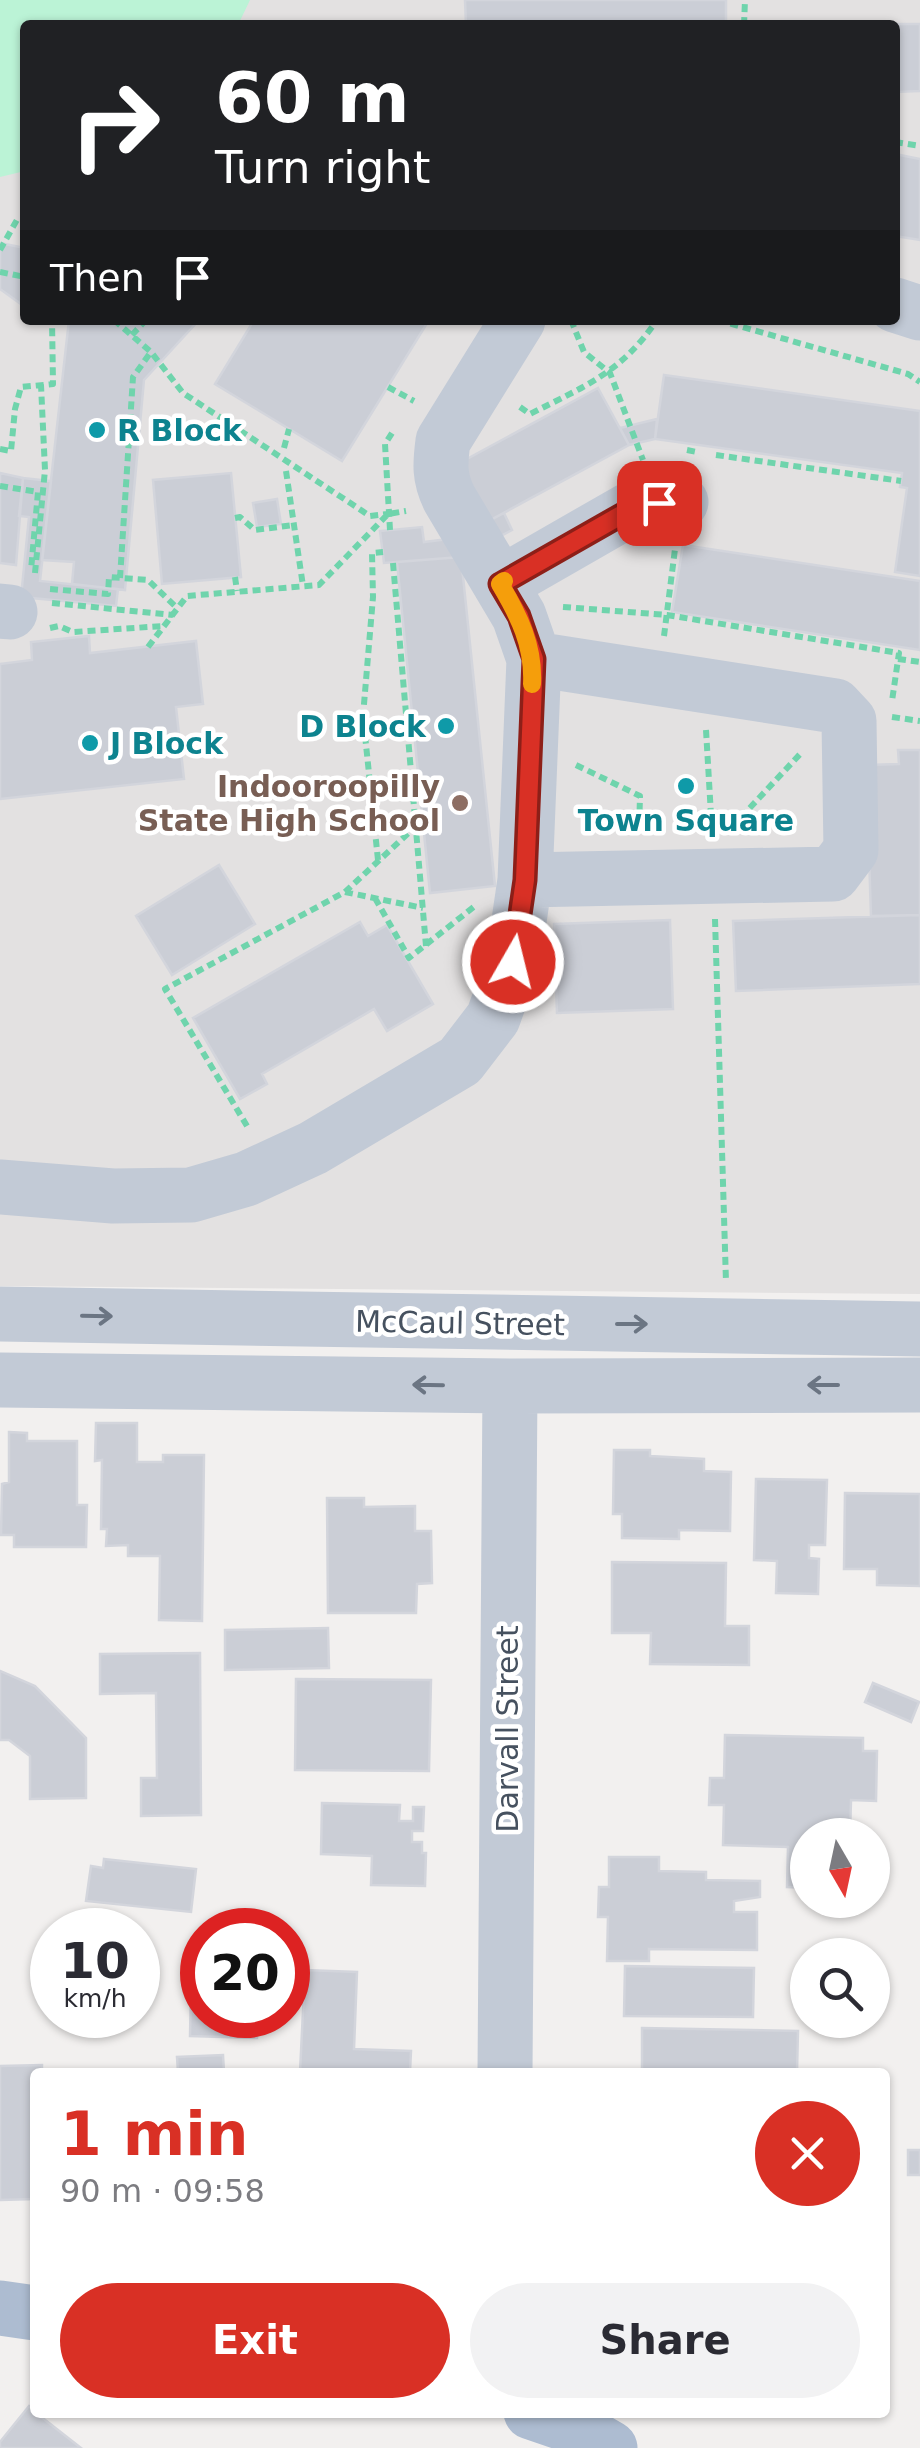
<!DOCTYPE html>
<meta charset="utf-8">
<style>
body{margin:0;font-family:"DejaVu Sans",sans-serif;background:#f2f2f3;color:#2b2b33;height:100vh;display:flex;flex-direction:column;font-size:38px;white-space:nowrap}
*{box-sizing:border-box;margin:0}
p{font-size:32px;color:#7c7c81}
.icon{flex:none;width:55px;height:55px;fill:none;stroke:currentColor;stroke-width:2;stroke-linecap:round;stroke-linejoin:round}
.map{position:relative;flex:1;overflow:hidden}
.drawer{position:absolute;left:30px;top:2068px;width:860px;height:350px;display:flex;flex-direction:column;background:#fff;border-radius:10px;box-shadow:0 2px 8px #0004}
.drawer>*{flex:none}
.banner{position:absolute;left:20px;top:20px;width:880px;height:305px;border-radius:10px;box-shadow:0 2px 8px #0004;background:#202124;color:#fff;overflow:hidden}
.needle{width:65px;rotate:171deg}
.controls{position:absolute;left:790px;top:1818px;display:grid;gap:20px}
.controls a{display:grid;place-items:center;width:100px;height:100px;border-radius:50%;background:#fff;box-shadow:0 2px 8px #0004;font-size:50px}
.speed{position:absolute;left:30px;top:1908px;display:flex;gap:20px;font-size:50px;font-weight:700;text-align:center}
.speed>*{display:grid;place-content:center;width:130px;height:130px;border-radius:50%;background:#fff;box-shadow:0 2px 8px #0004;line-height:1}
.speed small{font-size:25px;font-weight:400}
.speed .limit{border:15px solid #d22;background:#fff;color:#111}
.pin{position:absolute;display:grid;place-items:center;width:85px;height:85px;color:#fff;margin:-42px;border-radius:20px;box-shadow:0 5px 15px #0006}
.me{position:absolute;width:110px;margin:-55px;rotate:8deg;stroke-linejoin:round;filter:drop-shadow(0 0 8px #0008)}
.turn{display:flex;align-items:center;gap:35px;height:210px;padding:0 30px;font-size:45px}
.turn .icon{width:130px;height:130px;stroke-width:2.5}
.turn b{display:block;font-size:70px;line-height:85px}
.then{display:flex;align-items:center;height:95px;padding:0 30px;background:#0003;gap:20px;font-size:38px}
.round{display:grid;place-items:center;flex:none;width:105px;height:105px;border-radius:52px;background:#f2f2f3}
.head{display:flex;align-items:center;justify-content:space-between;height:170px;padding:0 30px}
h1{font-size:60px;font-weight:800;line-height:75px;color:#d93025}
.action{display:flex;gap:20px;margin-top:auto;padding:20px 30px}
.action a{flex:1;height:115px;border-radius:60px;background:#d93025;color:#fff;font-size:40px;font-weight:800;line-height:115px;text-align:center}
.action a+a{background:#f2f2f3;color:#2b2b33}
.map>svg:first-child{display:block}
.education{fill:#e3e1e1;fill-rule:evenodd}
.green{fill:#bbf3d6}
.building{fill:#cbced6;stroke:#d3d5dc;stroke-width:2.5}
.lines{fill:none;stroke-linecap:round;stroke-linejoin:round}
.path{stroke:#6fd4ac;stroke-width:6;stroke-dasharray:8 5;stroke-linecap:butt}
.minor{stroke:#c2cad6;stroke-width:55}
.major{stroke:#adbcd1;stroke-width:55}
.oneway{stroke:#6b7583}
.route-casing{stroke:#8d1f18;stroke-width:25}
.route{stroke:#d93025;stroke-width:18}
.slow{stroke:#f59e0b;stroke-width:18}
.culture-dot{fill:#0f9aa8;stroke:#fff;stroke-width:4}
.education-dot{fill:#8d6e63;stroke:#fff;stroke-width:4}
.labels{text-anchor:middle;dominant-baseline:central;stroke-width:9;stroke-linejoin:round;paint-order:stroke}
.culture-label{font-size:30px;font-weight:bold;fill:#0d838f;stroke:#fff;text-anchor:start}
.education-label{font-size:30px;font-weight:bold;fill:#785e54;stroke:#fff;text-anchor:end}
.street-label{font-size:30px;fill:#46515f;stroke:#fff}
</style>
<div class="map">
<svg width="920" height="2448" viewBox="0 0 920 2448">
<rect width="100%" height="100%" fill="#f2f0ef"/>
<!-- education -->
<path class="education" d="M0,0H920V1294L0,1286ZM25,25H895V320H25Z"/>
<!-- green -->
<path class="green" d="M0,0H250L238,25H25V171L0,177Z"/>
<!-- building -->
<path class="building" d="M465,0H726V25H466Z
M894,24H920V91L895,92Z
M895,154L920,159V240L895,236Z
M0,243L25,248V307L0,289Z
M69,320H199L144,380L125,590L72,584L74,562L42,560Z
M254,320H429L342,461L215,384Z
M664,375L920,411V576L895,572L907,488L900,487L902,473L655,439Z
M598,388L629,445L485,523L454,466Z
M657,419L655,439L629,445L620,428Z
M0,473L23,478L16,565L0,563Z
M231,473L241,577L162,584L153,480Z
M23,478L51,481L40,581L118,589L116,606L21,597L29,517L19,516Z
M277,499L281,524L257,527L253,503Z
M504,513L512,530L461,557L384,563L380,531L422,527L424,542L456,538Z
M683,545L920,581V650L672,612Z
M461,557L495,886L430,893L397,562Z
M89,636L90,653L196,641L203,704L176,707L184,779L0,799V664L32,660L31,642Z
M898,750H920V915L871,916L866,765L899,764Z
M219,865L255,924L172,975L136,916Z
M920,915V984L736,991L733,921Z
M670,920L673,1009L557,1013L554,924Z
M360,922L368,936L387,925L433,1004L387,1031L374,1009L262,1074L267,1084L240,1099L193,1018Z
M96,1423H137V1462H163V1455H204L202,1621L159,1620L160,1556H128V1545L106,1546L107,1529H101L102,1460L95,1461Z
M9,1432L27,1433V1441H77V1505H87L86,1547H14V1535H1L2,1484L9,1482Z
M614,1450H650V1456L704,1459V1471L731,1472L730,1531L679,1530V1539L622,1538V1514H613Z
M756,1479L827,1480L825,1545H809V1558L819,1559L818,1594L776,1593L777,1561L754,1560Z
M845,1493L920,1494V1586L877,1585V1569H844Z
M327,1498H364V1507L415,1506V1531H431L432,1583L417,1584L416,1613H328Z
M612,1562L726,1563L725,1626H749V1665L650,1664L651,1633H612Z
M328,1628L329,1668L225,1670V1630Z
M200,1653L201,1815L141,1816V1778H157L156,1693L100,1694V1654Z
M0,1671L35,1686L86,1738V1798L30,1799V1756L9,1740H0Z
M296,1679L431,1680L429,1771L295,1770Z
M873,1683L919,1702L911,1722L865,1702Z
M725,1735L863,1738V1751H877L876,1801L851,1800L850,1835H808V1888L787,1887L788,1847L723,1845L724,1805H709L710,1778H724Z
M322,1803L400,1805L399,1821H413V1807H424L423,1831H412V1842H422V1853H426L425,1886L371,1885L372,1856L321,1854Z
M609,1857H659V1871L706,1872V1880L760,1881V1897L734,1901V1912H757V1950L649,1949V1961H607L608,1917H598L599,1887H609Z
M104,1859L196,1869L191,1912L86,1901L91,1866L103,1868Z
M192,1940L202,1941V2015H258L257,2038L190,2036Z
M625,1966L754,1968L753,2017L624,2016Z
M305,1970L357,1972L354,2049L411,2051L410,2072H300Z
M642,2028L798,2031L797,2072H642Z
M223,2055L224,2072H178L177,2057Z
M42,2065V2072H35V2199L0,2200V2066Z
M908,2150H920V2175H908Z
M29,2406L35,2412L81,2448H0V2442Z"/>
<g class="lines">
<!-- path -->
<path class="path" d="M744,25L745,0
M895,142L920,146
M0,250L18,218
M0,272L25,277
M114,320L151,352L183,393L370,516L387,514
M571,320L584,352L610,373L643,460
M718,320L908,374L920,382
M132,335L146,320
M388,387L414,401
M520,407L530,414C585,386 621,373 657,320
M284,448L289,429
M0,449L11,451L15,409L21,387L53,384L52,320
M687,450L697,452
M716,455L901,481
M286,471L303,586
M0,486L38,492L31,570
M235,518L240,517L255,530L294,525
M390,530L385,444L394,430
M393,563L426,946
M35,573L45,470L41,385
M235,577L237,591
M120,578L133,377L151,352
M50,589L108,594L109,577L148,580L177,608
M52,603L173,615
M563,607L667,615L899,653L892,701
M50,628L59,626L73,632L164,626
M664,636L675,549
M148,647L187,596L319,585L388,514L406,511
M898,659L920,662
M892,717L920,721
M706,730L712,832
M576,765L640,796L639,832
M732,827L802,752
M378,860L363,716L373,597L372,553L383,552
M345,892L423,908
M375,898L409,958L475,906
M715,919L726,1282
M247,1126L165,989L345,892L415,827"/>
<!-- minor -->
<path class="minor" d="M895,305L920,313
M500,584L629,510L681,502
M0,611L10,612
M525,880L833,874L851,850L849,721L835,706L534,659
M0,1187L113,1196L191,1195L246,1179L313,1148L460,1061L493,1018L513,962L525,880L534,659L519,616L449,498C439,477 440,464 443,441L518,320
M0,1314L920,1329
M0,1380L510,1386L920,1385
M505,2072L510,1386"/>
<!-- major -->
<path class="major" d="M0,2308L35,2313
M531,2412L572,2426L610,2448"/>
</g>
<!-- one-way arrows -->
<defs><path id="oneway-shaft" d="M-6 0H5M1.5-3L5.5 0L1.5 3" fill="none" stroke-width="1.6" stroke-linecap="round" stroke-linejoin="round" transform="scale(2.5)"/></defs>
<g class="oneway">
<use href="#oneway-shaft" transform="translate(97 1316) rotate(1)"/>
<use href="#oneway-shaft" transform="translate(632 1324)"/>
<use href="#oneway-shaft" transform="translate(428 1385) rotate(-179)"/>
<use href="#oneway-shaft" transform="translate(823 1385) rotate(180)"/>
</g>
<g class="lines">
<!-- route casing -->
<g class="route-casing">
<path id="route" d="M513,962L525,880L534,659L519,616L500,584L630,510L659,503"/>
</g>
<!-- route -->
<use href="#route" class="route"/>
<!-- slow -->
<path class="slow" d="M504,581L500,584C519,616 534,646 532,684"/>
</g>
<!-- markers -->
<g class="culture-dot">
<circle cx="97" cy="430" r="10"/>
<circle cx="446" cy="726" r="10"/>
<circle cx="90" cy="743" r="10"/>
<circle cx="686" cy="786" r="10"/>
</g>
<circle class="education-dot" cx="460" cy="803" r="10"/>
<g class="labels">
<!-- culture labels -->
<g class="culture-label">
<text x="117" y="430">R Block</text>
<text x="426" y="726" text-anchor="end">D Block</text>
<text x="110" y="743">J Block</text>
<text x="686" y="820" text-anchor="middle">Town Square</text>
</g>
<!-- education labels -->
<g class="education-label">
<text x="440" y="786">Indooroopilly<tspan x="440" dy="34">State High School</tspan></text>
</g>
<!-- street labels -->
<g class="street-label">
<text transform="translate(460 1323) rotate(1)">McCaul Street</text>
<text transform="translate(507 1729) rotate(-90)">Darvall Street</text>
</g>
</g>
</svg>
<div class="controls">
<a><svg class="needle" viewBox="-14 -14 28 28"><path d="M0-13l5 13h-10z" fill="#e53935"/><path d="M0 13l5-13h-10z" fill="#7c7c81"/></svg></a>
<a><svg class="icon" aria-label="search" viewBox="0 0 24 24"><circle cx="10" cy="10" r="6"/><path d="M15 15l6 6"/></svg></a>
</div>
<div class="speed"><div>10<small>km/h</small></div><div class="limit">20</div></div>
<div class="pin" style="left:659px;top:503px;background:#d93025"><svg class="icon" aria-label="arrive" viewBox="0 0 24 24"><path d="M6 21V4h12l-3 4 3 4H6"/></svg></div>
<svg class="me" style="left:513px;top:962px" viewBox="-20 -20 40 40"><circle r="17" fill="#d93025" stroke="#fff" stroke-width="3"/><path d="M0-11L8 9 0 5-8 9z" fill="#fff"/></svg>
<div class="banner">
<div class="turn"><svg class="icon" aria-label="right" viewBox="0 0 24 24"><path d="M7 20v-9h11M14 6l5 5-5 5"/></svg><div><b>60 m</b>Turn right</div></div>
<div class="then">Then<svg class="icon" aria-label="arrive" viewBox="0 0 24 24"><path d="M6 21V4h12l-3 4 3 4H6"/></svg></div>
</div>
<section class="drawer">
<div class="head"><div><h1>1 min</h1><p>90 m · 09:58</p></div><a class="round" style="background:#d93025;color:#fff"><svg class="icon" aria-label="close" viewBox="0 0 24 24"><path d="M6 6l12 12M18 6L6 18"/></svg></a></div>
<div class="action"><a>Exit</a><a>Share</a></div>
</section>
</div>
